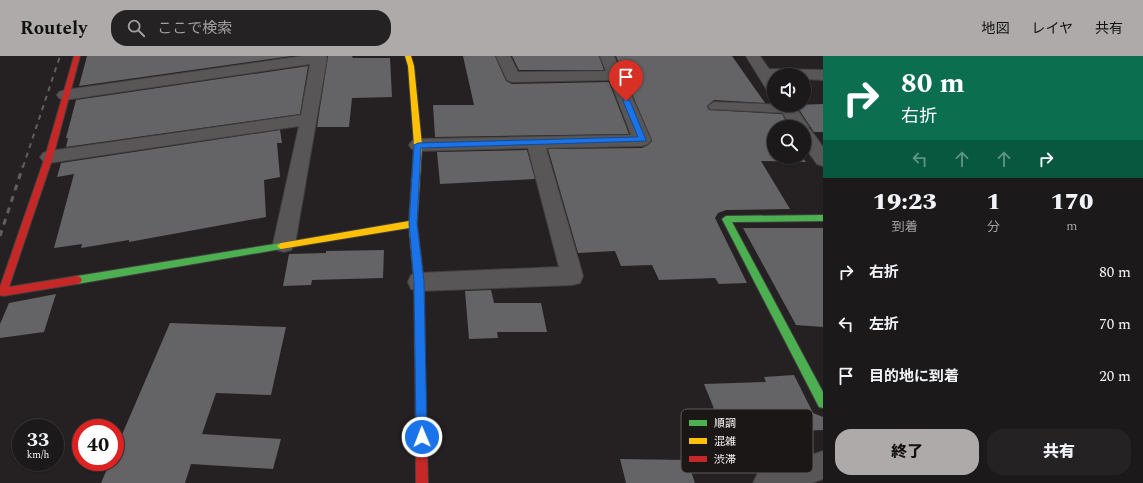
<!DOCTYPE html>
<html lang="ja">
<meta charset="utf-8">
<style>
body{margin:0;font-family:Spectral,"Noto Sans JP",serif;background:#252223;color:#f1f3f6;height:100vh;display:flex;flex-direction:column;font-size:15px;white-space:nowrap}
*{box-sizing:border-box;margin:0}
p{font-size:13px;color:#a0a0a2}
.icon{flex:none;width:22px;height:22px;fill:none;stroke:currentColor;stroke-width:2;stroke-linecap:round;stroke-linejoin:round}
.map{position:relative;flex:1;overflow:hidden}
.sheet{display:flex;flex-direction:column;background:#1c191a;width:320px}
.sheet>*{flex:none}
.hud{background:#0b6e4f;color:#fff;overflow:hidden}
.tools{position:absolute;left:767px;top:12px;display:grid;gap:8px}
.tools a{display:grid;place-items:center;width:44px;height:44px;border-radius:50%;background:#1c191a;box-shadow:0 1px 3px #0004,0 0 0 1px #3a3839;font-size:20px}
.speed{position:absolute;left:12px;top:363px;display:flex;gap:8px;font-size:20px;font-weight:700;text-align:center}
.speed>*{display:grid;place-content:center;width:52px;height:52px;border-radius:50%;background:#1c191a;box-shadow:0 1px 3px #0004,0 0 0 1px #3a3839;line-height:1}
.speed small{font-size:10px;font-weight:400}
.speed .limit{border:6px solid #d22;background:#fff;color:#111}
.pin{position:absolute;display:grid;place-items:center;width:34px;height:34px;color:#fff;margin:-41px -17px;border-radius:50% 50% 50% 0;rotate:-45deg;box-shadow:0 0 4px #0007}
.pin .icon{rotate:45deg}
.me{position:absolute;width:44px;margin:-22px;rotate:359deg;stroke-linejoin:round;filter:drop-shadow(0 0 3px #0008)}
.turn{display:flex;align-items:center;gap:14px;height:84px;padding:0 12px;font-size:18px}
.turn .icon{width:52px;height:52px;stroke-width:2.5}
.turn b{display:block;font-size:28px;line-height:34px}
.lanes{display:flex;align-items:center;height:38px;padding:0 12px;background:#0003;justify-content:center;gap:20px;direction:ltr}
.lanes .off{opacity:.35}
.eta{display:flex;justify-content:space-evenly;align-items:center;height:68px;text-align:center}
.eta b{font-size:24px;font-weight:800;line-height:28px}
.cta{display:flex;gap:8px;margin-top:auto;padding:8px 12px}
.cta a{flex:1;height:46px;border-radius:16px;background:#aeaaaa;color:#111;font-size:16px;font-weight:800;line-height:46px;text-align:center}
.cta a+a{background:#252223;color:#f1f3f6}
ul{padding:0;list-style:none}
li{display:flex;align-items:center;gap:12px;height:52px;padding:0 12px}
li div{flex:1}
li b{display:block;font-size:15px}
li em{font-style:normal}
header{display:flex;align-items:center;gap:24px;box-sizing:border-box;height:56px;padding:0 20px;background:#aeaaaa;color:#111}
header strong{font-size:19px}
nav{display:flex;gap:22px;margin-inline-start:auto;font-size:14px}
.search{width:280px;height:36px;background:#252223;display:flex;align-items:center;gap:10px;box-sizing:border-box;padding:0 14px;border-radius:16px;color:#a0a0a2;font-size:15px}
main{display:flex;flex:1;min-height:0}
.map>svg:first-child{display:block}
.building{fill:#646365}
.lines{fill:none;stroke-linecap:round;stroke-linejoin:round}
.lane-casing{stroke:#423f3f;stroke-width:2}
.street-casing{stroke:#423f3f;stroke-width:2}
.fast-casing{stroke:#423f3f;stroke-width:2}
.slow-casing{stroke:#423f3f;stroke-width:2}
.jam-casing{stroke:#423f3f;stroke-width:2}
.lane{fill:#585656;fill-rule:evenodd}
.street{fill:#585656;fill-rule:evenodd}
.fast{fill:#4caf50;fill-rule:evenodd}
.slow{fill:#ffc107;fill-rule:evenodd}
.jam{fill:#c62828;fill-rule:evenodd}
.rail-far1{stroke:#615e5e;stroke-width:2;stroke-dasharray:5 5;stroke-linecap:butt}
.rail{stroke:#615e5e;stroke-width:3;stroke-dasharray:6 6;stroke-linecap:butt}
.route{fill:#1a73e8;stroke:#114b97}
.key{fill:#1c1717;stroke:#5e5959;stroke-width:1}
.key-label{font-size:11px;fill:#f8f4f4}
</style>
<header>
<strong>Routely</strong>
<div class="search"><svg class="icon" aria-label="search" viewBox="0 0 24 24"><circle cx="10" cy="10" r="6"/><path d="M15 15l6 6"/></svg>ここで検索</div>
<nav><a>地図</a><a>レイヤ</a><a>共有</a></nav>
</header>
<main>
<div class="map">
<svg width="823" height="427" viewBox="0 0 823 427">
<rect width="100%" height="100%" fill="#252122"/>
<!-- building -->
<path class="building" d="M87,0H292L79,30Z
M328,0H352L353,2H390L392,41L352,42L349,71H317Z
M463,0H495L506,25L512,28L609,26L629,78L435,81L433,49H474Z
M512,0H599L604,14H519Z
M616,0H732L765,47L714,44L707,50L709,54L782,58L789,71H774V101H802L806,106L761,105L790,153L726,154L718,157L715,162L747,227L719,228L715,222L659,224L652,209L621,210L615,195L578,197L548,93L642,92L648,89L652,85Z
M308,10L300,58L66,91L68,82H66L76,44Z
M823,48V76H814L796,49Z
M280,74L282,87H277L280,121L264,124L266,161L129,186V184L81,192L82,188L54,192L74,118L57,121L61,107Z
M527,94L535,123L440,128L437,96Z
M743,172H823V271L796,269Z
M384,194L383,222L312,224L311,229L283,230L289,198L326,197V195Z
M491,234L494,247H541L547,276H497L498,282L469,283L465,235Z
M56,238L44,276L0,282V268L9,247Z
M170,267L286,271L271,339L216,337L202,378L281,383L273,413L191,408L185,427H101L110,406H115V395Z
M794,319L813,357L823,361V374L793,375L786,362L719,365L704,328L766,326L764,321Z
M620,403L687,404L695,427H626Z"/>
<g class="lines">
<!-- lane casing -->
<g class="lane-casing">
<path id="lane" d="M714,46L789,49L795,53L789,57L710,53L708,50Z"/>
</g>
<!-- street casing -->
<g class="street-casing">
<path id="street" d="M303,0H326L327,2L295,188L291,194L284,196L277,194L273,188L299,70L49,107L43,105L40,101L43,97L49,95L301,59L310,8L65,44L59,42L57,39L59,36L65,34Z
M496,0H510L518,16L606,15L600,0H614L651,84L648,88L642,90L546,92L583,220L580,227L572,229L419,235L411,233L408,226L411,219L419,217L559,211L528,92L418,95L412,93L409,89L412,85L418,83L631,79L610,24L512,26L507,24Z
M746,0H760L769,13L823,14V24L804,23V19H774V35L767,34Z
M778,49H794L809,71L808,72L810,73L823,91V110L817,108L804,90V71H791Z
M823,395V423L812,427H753L758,417Z"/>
</g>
<!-- fast casing -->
<g class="fast-casing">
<path id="fast" d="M823,159V165L732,166L823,336V352L819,351L722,163L726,160Z
M281,187L285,190L281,193L77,228L74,227L72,224L74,221L77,220Z"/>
</g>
<!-- slow casing -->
<g class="slow-casing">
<path id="slow" d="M405,0H411L414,10L422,89L417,168L424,226L425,306L424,309L420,311L416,309L415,306L414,226L409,172L281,193L277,190L281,187L409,165L414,89L408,10Z"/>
</g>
<!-- jam casing -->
<g class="jam-casing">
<path id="jam" d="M74,0H80L53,101L9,231L77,220L80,221L82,224L80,227L77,228L3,240L0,239V231L45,101Z
M420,301L424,303L425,306L428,427H416L415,306L416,303Z"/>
</g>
<!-- lane -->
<use href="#lane" class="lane"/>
<!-- street -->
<use href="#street" class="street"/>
<!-- fast -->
<use href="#fast" class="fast"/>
<!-- slow -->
<use href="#slow" class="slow"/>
<!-- jam -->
<use href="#jam" class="jam"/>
<!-- rail-far1 -->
<path class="rail-far1" d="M23,111L60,0"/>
<!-- rail -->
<path class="rail" d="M0,180L23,110"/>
</g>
<!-- route -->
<path class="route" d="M624,43L630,45L646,84L645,85L421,92L417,168L424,226L427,381L426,385L422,386L417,385L416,381L414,226L409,168L414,89L418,87L638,81L623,45Z"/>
<!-- legend -->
<rect x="681" y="353" width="132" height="64" rx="6" class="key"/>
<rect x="689" y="364" width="18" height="6" fill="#4caf50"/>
<rect x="689" y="382" width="18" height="6" fill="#ffc107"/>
<rect x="689" y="400" width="18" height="6" fill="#c62828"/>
<g class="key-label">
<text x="714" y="371">順調</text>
<text x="714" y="389">混雑</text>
<text x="714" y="407">渋滞</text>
</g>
</svg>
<div class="tools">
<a><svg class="icon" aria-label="sound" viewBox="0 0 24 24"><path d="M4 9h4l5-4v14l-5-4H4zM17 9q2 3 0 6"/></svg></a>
<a><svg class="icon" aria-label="search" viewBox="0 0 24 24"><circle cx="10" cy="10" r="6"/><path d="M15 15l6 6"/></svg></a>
</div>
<div class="speed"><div>33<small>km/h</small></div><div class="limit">40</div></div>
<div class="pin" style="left:626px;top:45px;background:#d93025"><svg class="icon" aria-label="arrive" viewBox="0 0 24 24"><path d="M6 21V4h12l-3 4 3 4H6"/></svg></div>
<svg class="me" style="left:422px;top:381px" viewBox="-20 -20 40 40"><circle r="17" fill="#1a73e8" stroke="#fff" stroke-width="3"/><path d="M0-11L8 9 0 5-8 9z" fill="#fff"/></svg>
</div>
<section class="sheet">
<div class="hud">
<div class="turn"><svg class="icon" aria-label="right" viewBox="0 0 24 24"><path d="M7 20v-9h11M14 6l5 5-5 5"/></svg><div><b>80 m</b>右折</div></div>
<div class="lanes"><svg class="icon off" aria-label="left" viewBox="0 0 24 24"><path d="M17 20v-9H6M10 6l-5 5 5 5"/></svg><svg class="icon off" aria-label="ahead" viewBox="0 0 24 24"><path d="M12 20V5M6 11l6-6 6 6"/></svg><svg class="icon off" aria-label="ahead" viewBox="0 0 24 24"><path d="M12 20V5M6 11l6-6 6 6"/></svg><svg class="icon" aria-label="right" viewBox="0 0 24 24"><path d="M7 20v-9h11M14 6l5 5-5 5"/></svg></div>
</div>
<div class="eta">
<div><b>19:23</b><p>到着</p></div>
<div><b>1</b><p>分</p></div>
<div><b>170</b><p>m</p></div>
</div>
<ul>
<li><svg class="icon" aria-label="right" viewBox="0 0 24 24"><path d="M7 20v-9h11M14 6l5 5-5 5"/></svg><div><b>右折</b></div><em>80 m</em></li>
<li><svg class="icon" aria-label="left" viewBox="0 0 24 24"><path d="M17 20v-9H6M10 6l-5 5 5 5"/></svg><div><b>左折</b></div><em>70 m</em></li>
<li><svg class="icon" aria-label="arrive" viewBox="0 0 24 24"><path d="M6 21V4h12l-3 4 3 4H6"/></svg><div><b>目的地に到着</b></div><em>20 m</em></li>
</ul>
<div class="cta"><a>終了</a><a>共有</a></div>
</section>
</main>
